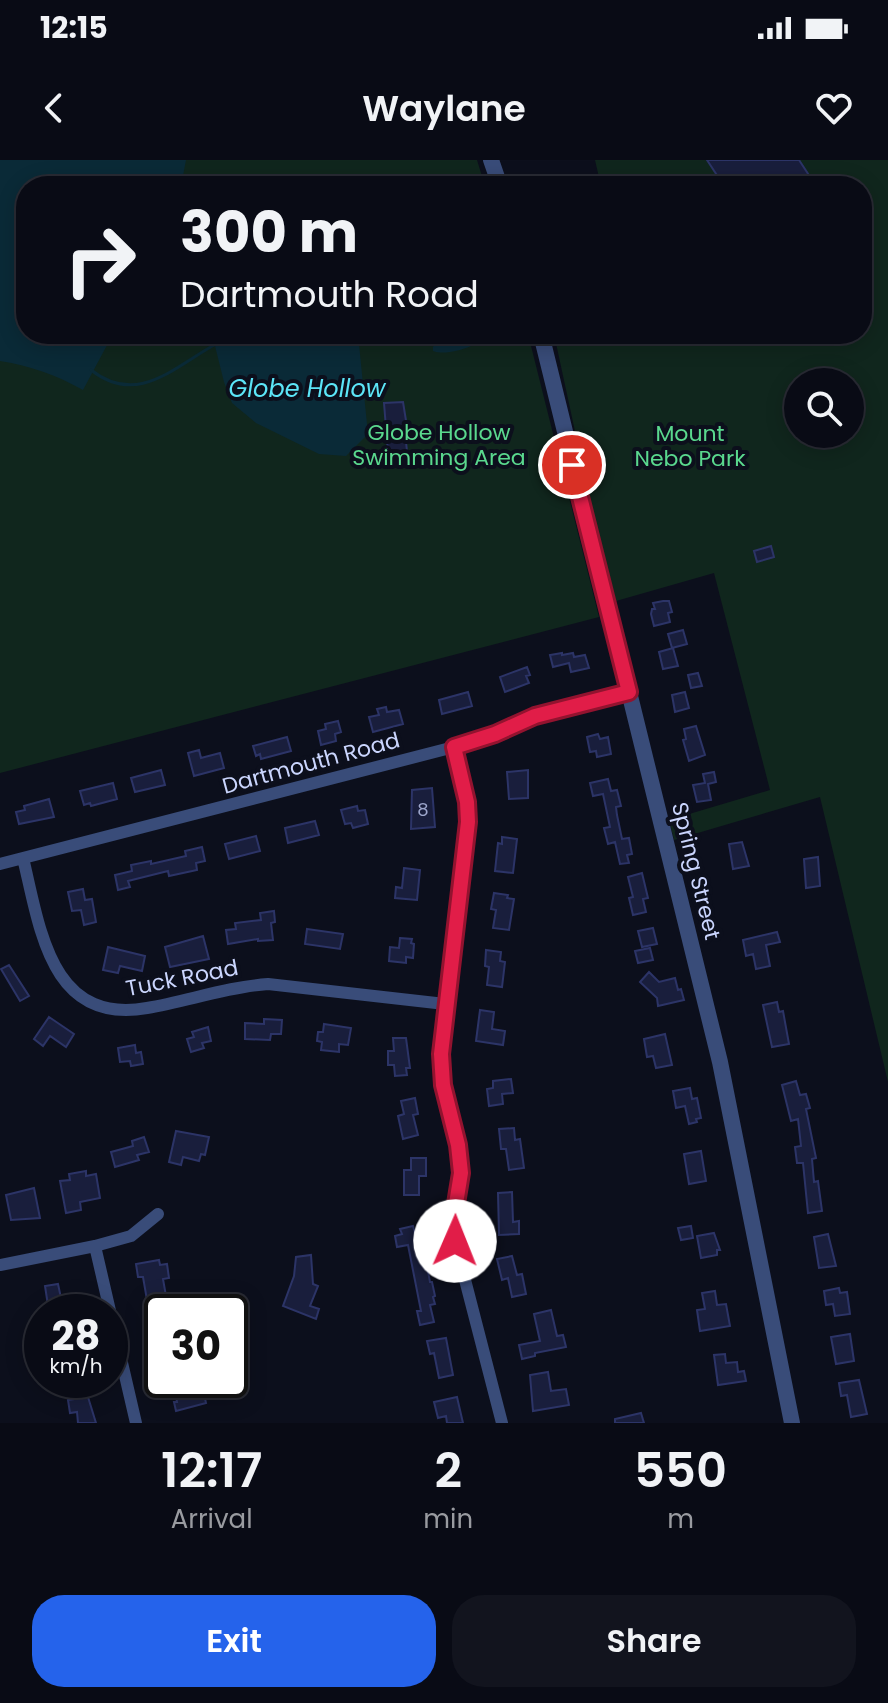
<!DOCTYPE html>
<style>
body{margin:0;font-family:Poppins,sans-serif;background:#12141e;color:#f1f3f6;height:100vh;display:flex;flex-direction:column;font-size:30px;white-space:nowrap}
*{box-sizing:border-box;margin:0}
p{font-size:26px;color:#999ba0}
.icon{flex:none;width:44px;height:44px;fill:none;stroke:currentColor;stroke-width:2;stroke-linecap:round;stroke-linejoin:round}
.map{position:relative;height:1263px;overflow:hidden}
.details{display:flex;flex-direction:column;background:#090b15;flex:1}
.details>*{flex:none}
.guide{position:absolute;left:16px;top:16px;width:856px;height:168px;border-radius:32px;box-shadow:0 4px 20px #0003,0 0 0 2px #292b34;background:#090b15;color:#f1f3f6;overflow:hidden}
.controls{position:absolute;left:784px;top:208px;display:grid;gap:16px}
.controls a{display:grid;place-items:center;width:80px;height:80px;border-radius:50%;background:#090b15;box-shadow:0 4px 20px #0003,0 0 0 2px #292b34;font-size:40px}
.speed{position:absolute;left:24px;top:1134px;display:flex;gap:16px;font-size:40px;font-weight:700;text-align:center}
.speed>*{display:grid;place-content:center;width:104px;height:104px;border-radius:50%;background:#090b15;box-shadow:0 4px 20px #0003,0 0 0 2px #292b34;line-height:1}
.speed small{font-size:20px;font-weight:400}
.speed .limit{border:4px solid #111;border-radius:12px;background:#fff;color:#111}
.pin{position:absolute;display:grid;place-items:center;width:68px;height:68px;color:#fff;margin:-34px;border:4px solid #fff;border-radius:50%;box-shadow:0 2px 8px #0007}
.me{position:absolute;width:88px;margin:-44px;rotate:1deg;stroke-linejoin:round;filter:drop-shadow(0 0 6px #0008)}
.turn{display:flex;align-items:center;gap:28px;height:168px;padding:0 32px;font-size:36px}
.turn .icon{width:104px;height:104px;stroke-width:2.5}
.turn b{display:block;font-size:56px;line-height:68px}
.eta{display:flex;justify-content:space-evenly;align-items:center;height:136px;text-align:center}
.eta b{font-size:48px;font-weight:600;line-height:56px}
.button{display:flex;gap:16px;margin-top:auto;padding:16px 32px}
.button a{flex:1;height:92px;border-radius:32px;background:#2563eb;color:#fff;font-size:32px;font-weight:600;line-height:92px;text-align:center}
.button a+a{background:#12141e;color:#f1f3f6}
.status{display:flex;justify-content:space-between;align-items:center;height:56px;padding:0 40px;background:#090b15;direction:ltr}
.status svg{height:22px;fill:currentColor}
header{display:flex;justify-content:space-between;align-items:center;height:104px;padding:0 32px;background:#090b15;font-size:36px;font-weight:600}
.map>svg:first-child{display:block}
.green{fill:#10261d;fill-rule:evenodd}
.water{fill:#0a2a37}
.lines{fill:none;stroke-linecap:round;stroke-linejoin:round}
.stream{stroke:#0a2a37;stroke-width:3}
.building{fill:#191e3c;stroke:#2c3467;stroke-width:2}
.minor{stroke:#394c79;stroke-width:12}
.tertiary{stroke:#394c79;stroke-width:16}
.route-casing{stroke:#92132f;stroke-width:20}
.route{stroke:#e11d48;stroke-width:14}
.labels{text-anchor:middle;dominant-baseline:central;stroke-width:8;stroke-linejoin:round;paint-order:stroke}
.number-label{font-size:18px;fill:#9ea7cd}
.park-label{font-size:22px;fill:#5ad88e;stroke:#0c0f1c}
.street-label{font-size:22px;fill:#cad5fd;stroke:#0c0f1c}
.water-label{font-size:24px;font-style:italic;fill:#5ce5f8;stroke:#0c0f1c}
</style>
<div class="status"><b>12:15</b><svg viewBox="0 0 49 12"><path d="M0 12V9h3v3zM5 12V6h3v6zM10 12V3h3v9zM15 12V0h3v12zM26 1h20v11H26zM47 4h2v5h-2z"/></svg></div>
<header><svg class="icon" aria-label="back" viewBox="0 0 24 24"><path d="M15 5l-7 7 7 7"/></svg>Waylane<svg class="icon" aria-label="heart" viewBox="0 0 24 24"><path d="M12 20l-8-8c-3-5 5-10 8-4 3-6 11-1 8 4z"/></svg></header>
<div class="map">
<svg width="888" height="1263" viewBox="0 0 888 1263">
<rect width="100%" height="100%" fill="#0c0f1c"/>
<!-- green -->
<path class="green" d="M0,0H477L485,26H26V174H528L599,457L0,613Z
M595,0H888V922L820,637L674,680L669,660L770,630L714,413L616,441L589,336L554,174H862V26H601ZM798,222H850V274H798Z"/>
<!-- water -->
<path class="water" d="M0,0H186L181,26H26V174H113L83,230C56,215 31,206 0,201Z
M212,174H358L368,274L346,296L319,294L256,263L232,243L224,222Z
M441,174H493C480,184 450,197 433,191V187Z"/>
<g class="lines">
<!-- stream -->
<path class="stream" d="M476,26L481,16
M91,210C138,247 175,206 216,184"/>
</g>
<!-- building -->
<path class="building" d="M707,0H799L816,26H724Z
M558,16L560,26H542L541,17Z
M403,242L408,273H405L407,291L388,293L384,243Z
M771,386L774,397L757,402L754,391Z
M663,441H669L672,452L668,453L670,462L654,466L651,454L652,449H655L653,443Z
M683,470L687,484L672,488L668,474Z
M673,488L678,506L663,509L659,492Z
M562,493V495L573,493L574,497L585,495L589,508L571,512L569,503L553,507L550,495Z
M527,507L530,515L526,516L529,523L505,532L500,517Z
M698,513L702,526L691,528L688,515Z
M468,532L472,546L442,554L439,540Z
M685,532L689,548L675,552L672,535Z
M386,547L387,552L399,550L403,564L373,572L369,557L379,555L377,549Z
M338,561L341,572L335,574L336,581L321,585L318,571L326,569L325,564Z
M696,566L705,595L689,601L683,580L686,579L684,569Z
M598,574L600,579L608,577L611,594L597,597L596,591L590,592L587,577Z
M287,577L291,591L261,599L260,594L256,596L253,586Z
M199,590L201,598L220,593L224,608L194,616L188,593Z
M161,610L165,625L135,632L131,618Z
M528,610V638L509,639L507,612Z
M714,612L716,622L708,624L711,640L697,642L693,625L705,623L703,614Z
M608,619L611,631L617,630L621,646L616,647L617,655L622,679L629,678L632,694L627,695L629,703L620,704L615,682L608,684L604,668L610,667L603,634L593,636L590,623Z
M113,623L117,639L91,646L90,643L84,645L80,631Z
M432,628L435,667L411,669L412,630Z
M49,639L54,657L19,664L16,652L25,650L24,646Z
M357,646L358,651L365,650L368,664L353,668L351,663L345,664L341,650Z
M315,661L319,675L288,683L285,668Z
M256,676L260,691L229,699L225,684Z
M502,677L517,679L513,713L495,711L498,683L502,684Z
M742,682L749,706L733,709L729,684Z
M202,687L205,701L196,703L197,710L169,716L168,711L128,721L130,727L118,730L115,715L132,711L131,705L151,701V704L186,696L185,691Z
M818,697L820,726L806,728L804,699Z
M404,708L420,710L417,740L395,738L396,727L402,728Z
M642,713L648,738L643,739L646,752L633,755L629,738L633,737L628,717Z
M83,729L85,740L92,739L96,762L84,765L81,750L72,751L68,732Z
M494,733L508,735L507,738L514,739L509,770L493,768L496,750L491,749Z
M274,751L275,762L271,763L273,780L258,781V779L228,784L226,770L236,769L235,763L261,760L260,753Z
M653,768L657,784L642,787L638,771Z
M307,769L343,774L340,789L305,784Z
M777,772L780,782L766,785L770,806L756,809L753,794L746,796L743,780Z
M203,776L209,799L170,807L165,787Z
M400,778L412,779L411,783L414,784L413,798L406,797V803L389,801L390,787L399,788Z
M108,787L145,796L142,811L120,806L118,813L103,810Z
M650,788L653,800L638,803L635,791Z
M486,790L501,792L500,801L505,802L502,827L487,825L489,807L485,806Z
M9,805L29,836L20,841L1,809Z
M649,812L659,822L675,818L678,830L681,829L684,840L658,846L657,838L640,822Z
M777,842L779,852L783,851L789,884L772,887L763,845Z
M480,850L494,852L492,869L505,871L503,885L476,881Z
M49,857L74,874L66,887L50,876L43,886L34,879Z
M264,859L282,860L281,874H271L270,880L245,879V863L264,864Z
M324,864L351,868L348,885L339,884V892L321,890L322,882L317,881L318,872H323Z
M208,867L211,881L202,883L204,888L191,892L187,879L194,877L192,872Z
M665,874L672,905L656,908L653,896L647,897L644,879Z
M393,878H406L410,908H406L407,915L395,916L394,905H388V891H394Z
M135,885L136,893L141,892L143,904L131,906L130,901L120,902L118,888Z
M511,919L513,933L502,934L503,944L489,946L487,929L493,928V921Z
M796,921L800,935L806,934L810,948L806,949L816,998L812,999L814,1022L818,1021L822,1051L808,1053L803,1003H797L795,987L801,986L798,959L791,961L782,925Z
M690,928L692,939L697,938L701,958L696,959L697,962L689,964L685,946L676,948L673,931Z
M415,938L418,954L413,955L418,975L403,979L398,956L404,954L401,941Z
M514,968L515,980L520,979L524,1008L509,1010L506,989H501L499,969Z
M176,971L209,977L205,995L201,994L199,1001L183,997L181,1005L169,1002Z
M144,977L149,992L137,995L139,1000L115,1007L111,992L133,986L132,981Z
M701,991L706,1021L689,1024L684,994Z
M411,998H426V1016H419V1035H404V1010H411Z
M86,1011V1016L96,1014L100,1038L80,1042L81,1050L66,1053L60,1021L70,1020L69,1014Z
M34,1028L40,1058L11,1060L6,1035Z
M512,1032L513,1062L519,1061V1074L499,1075L498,1033Z
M413,1066L417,1081L422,1080L430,1122H432L435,1136L433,1137L435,1144L430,1145L434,1162L420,1165L417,1151H421L408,1085L397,1087L395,1076L402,1074L400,1069Z
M691,1066L693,1078L681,1080L678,1068Z
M714,1073L720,1090H717V1095L701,1098L697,1076Z
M828,1074L836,1106L819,1108L814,1077Z
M311,1095L313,1124L318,1126L310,1146L319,1149L316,1159L283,1146L294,1116L296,1097Z
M512,1096L517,1115L522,1114L526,1134L512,1137L508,1118L502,1120L497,1099Z
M159,1100L160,1105L167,1104L169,1118L163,1119L166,1136L147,1140L143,1117H138L136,1104Z
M58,1124L64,1152H49L45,1126Z
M839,1128L840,1133L847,1132L850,1154L835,1156L833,1144L826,1145L824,1131Z
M715,1131L717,1145L726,1144L730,1166L700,1171L697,1150L705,1149L702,1133Z
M551,1150L557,1176L563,1175L566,1187L535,1193V1196L522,1199L519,1185L540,1181L534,1154Z
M162,1157V1200L158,1201L149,1160Z
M850,1174L854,1201L836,1204L831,1177Z
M446,1178L453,1215L439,1218L434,1193L430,1194L427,1181Z
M725,1194L726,1203L737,1202L738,1212L744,1211L746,1221L718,1225L714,1195Z
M548,1212L551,1231L566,1229L569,1245L533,1251L530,1215Z
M195,1220L198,1235L204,1234L206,1243L176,1251L174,1242H177L174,1225L179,1224L178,1222Z
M859,1220L867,1254L851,1257L847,1235L841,1236L839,1223Z
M88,1237L96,1263H78L77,1252L70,1253L68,1240Z
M457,1237L463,1263H447L446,1256L438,1258L434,1242Z
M641,1253L644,1263H615V1259Z"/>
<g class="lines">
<!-- minor -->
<path class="minor" d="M454,587L461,613L468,662L441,894C444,928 454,955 459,987C463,1018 453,1049 455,1081L502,1263
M23,698C40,768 50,865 147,848C188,841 227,827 268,824L445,844
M0,704L454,587L495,574L535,556L629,532
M95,1086L136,1263
M0,1105L95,1086L131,1076L158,1054"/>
<!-- tertiary -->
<path class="tertiary" d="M491,0L500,26
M541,174L720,902L792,1263"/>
</g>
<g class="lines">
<!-- route casing -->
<g class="route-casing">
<path id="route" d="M455,1081L454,1056L461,1013L458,985L443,925L441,894L468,662L467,642L454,587L495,574L535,556L629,532L572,305"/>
</g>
<!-- route -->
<use href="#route" class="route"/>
</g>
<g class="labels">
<!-- number labels -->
<g class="number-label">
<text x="423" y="649">8</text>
</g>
<!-- park labels -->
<g class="park-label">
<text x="439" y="272">Globe Hollow<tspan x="439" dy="25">Swimming Area</tspan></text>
<text x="690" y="273">Mount<tspan x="690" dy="25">Nebo Park</tspan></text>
</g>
<!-- street labels -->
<g class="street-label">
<text transform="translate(311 603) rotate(-15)">Dartmouth Road</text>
<text transform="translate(696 711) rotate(76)">Spring Street</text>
<text transform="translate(182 818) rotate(-11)">Tuck Road</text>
</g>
<!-- water labels -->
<g class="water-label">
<text x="307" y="228">Globe Hollow</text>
</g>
</g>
</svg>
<div class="controls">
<a><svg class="icon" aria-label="search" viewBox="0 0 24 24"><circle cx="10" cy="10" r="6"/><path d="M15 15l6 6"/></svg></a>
</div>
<div class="speed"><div>28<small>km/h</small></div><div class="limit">30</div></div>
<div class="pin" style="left:572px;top:305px;background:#d93025"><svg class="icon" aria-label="arrive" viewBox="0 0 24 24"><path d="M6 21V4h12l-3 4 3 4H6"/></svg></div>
<svg class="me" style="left:455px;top:1081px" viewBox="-20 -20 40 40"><circle r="19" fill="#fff"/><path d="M0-13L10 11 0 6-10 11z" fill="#e11d48"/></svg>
<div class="guide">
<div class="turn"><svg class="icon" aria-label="right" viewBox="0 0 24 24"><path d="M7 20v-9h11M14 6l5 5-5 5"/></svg><div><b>300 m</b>Dartmouth Road</div></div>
</div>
</div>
<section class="details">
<div class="eta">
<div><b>12:17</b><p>Arrival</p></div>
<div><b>2</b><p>min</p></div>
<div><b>550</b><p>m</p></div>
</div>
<div class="button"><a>Exit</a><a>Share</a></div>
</section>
